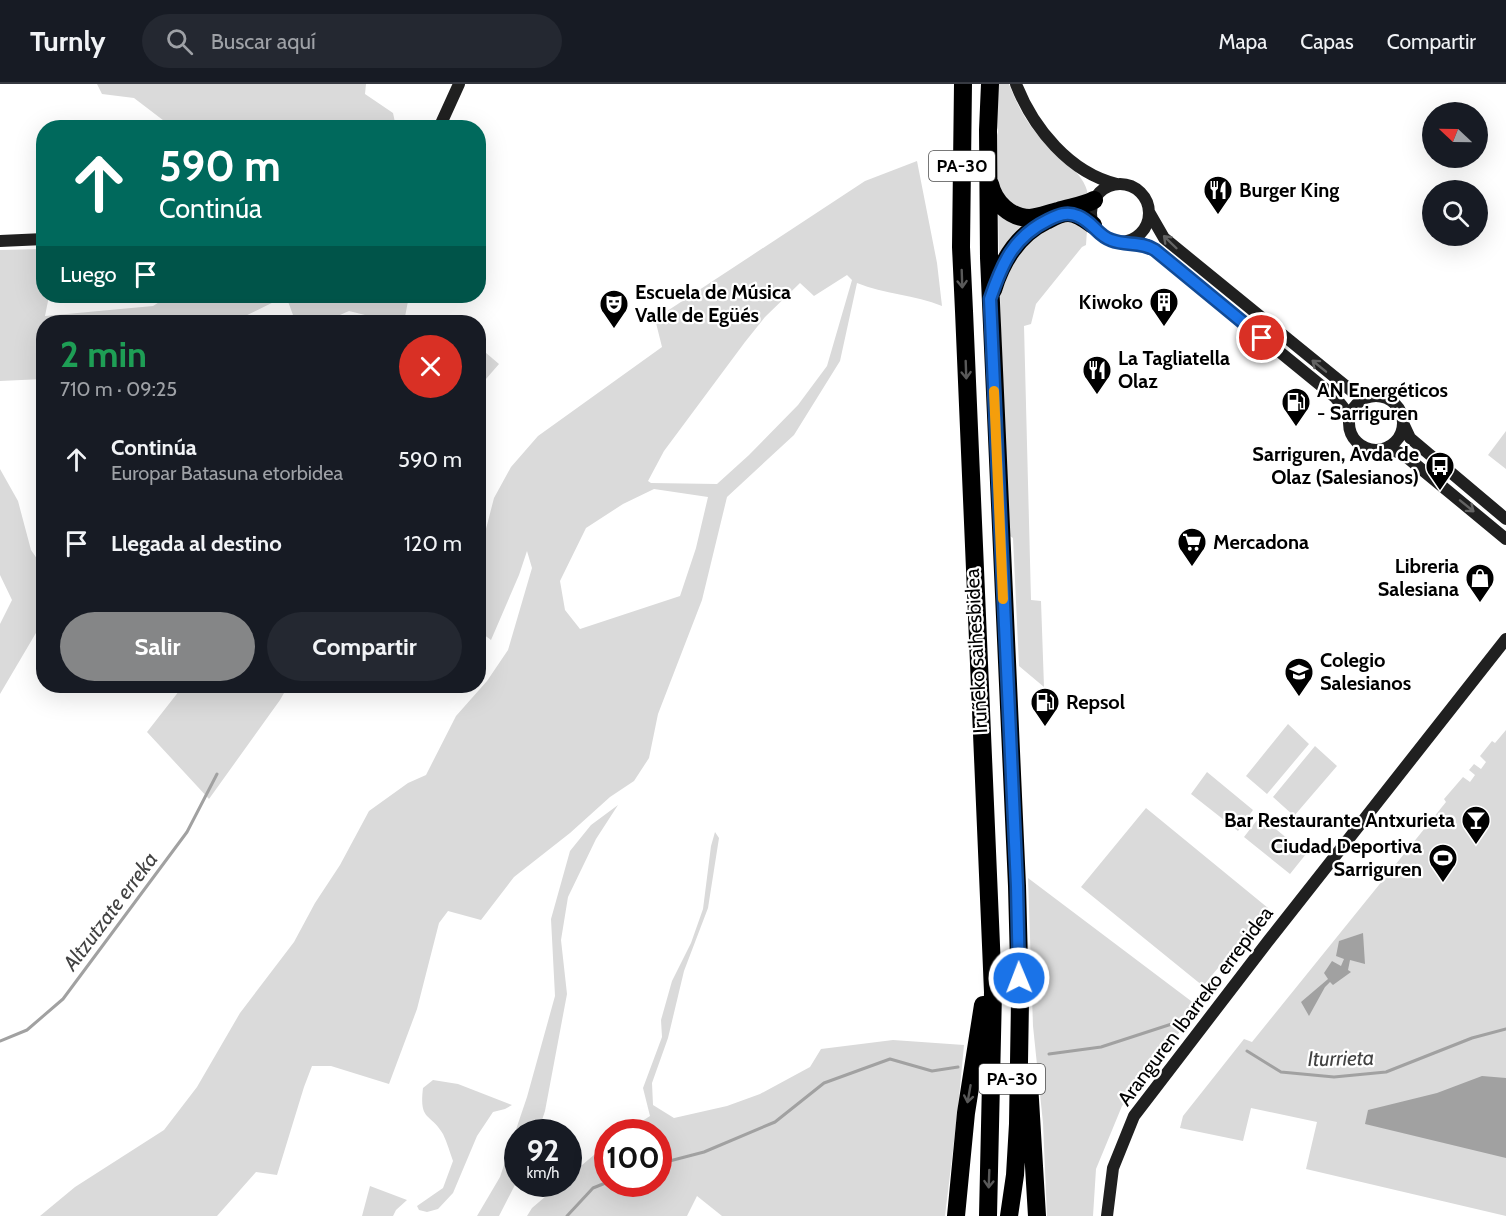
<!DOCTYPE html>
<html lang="es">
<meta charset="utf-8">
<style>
body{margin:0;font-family:Cabin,sans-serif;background:#242831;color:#f1f3f6;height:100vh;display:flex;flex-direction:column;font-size:22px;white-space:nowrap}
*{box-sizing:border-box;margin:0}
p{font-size:20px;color:#9ea1a6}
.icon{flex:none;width:33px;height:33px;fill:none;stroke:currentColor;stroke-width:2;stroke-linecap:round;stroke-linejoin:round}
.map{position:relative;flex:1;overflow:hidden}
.sheet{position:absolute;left:36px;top:231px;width:450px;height:378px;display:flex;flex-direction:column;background:#171b24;border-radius:24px;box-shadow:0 6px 24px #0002}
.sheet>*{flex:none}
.banner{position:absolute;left:36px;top:36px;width:450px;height:183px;border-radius:24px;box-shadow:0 6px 24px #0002;background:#00695c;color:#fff;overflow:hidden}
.needle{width:39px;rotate:292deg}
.controls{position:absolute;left:1422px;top:18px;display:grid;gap:12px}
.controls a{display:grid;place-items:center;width:66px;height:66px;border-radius:50%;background:#171b24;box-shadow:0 6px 24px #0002;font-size:30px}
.speed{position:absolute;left:504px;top:1035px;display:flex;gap:12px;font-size:30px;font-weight:700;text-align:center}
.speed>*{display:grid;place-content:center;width:78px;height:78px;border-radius:50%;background:#171b24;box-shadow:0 6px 24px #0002;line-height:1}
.speed small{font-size:15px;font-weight:400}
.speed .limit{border:9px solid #d22;background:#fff;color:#111}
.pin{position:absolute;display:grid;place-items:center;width:51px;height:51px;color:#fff;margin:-26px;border:3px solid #fff;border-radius:50%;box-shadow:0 2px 6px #0007}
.me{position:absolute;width:66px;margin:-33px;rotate:359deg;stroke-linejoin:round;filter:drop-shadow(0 0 4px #0008)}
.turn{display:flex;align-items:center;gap:21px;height:126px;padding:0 24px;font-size:27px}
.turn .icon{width:78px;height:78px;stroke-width:2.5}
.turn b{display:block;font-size:42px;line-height:51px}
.then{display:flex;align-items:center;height:57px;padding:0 24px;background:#0003;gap:12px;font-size:22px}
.round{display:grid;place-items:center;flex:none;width:63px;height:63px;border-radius:32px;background:#242831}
.head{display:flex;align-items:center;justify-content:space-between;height:102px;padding:0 24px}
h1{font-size:36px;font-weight:800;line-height:45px;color:#1e9e55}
.cta{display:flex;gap:12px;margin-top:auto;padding:12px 24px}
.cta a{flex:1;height:69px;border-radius:36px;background:#858687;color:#fff;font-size:24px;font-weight:800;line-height:69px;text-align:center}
.cta a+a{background:#242831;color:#f1f3f6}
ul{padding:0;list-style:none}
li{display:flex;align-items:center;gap:18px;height:84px;padding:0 24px}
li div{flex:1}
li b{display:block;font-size:22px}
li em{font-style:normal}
header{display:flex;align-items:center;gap:36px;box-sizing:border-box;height:84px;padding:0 30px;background:#171b24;border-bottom:2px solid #363941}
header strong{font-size:28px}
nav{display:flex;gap:33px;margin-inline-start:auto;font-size:21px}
.search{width:420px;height:54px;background:#242831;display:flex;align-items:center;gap:15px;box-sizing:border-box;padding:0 21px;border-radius:33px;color:#9ea1a6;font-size:22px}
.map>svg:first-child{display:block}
.green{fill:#dadada;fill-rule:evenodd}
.water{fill:#a1a1a1}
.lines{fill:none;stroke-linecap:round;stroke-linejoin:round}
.stream{stroke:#a1a1a1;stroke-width:3}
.secondary{stroke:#202020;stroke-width:12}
.highway{stroke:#000;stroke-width:18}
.oneway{stroke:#636363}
.oneway2{stroke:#595959}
.route-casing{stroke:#114b97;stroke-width:15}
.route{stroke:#1a73e8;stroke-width:10}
.slow{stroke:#f59e0b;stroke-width:10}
.labels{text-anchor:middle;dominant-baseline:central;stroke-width:4.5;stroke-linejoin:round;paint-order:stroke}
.shield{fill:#fff;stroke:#4c4c4c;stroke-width:1.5}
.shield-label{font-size:18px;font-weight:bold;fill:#000}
.poi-label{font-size:20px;font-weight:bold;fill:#000;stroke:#fff;text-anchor:start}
.street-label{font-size:20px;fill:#000;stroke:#fff}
.water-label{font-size:21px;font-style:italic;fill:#424242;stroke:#fff}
</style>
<header>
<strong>Turnly</strong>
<div class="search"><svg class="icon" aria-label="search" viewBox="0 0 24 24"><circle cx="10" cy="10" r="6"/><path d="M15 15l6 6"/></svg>Buscar aquí</div>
<nav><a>Mapa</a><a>Capas</a><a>Compartir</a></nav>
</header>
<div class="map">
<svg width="1506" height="1132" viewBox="0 0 1506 1132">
<rect width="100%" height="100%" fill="#fff"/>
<!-- green -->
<path class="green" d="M97,0H366L365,10L393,29L396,43H172L134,14L102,10Z
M997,0H1009C1016,18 1024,35 1037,50C1052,69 1085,87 1088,111L1028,129L1002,113L994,87L996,54L998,48L995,33Z
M917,77L937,179L942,222C915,211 884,210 857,199L840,277L794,351L727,413L702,516L658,630L649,674L634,697L610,713L570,749L514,793L481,836L448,827L439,839L417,925L389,1000L331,982H312L304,1003L277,1091L256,1088L217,1132H40L75,1103L164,1046L197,1003L240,929L294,858L315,819L340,781L369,727L408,699L426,691L456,632L487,597L508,566L532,484L527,467L519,491L491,556L479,547V472L494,414L511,383L538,352L662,263L655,235L865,97ZM847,191L852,196L827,282L798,321L749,371L717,400L651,399L648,397L664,367L745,258L765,233L800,199L814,212ZM654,405L708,413L696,464L680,512L580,545L565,526L560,497L586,444L623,420Z
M998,124L1026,138L999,175Z
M1074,136L1087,146L1086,161L1082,163L1036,220L1031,240L1024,242L1031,516L1041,517L1044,603L1019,582L1013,454L1007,450L1000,211L1019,163L1058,138Z
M43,165L44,212H49L45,232L153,222L169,212H409L404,238H368L365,231L349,227L324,238L293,231L286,212L233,238H44L43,295L0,297V166Z
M479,263L499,280L479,303Z
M1506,347V385L1488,371Z
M0,385L18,417L31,466L44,485L43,537L0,610V540L12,516L0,491Z
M183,602H288L280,616L209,715L147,648Z
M1288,640L1309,660L1267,710L1246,692Z
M1506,646V1132L1306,1085L1317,1038L1251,1024L1243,1057L1180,1044L1183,1032L1244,955L1252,958L1446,718L1444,715L1463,693L1470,698L1475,691L1469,686L1474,680L1481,685L1486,678L1480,672L1492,657L1495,659Z
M1315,662L1337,682L1294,732L1273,713Z
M1207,688L1253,726L1238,747L1191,710Z
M618,721L596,755L568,813L561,856L567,910L545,1027L538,1048H518L517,1097L499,1132H477L500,1093L527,1013L555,912L551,835L570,767L591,741Z
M1146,724L1268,824L1203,902L1081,803Z
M1260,732L1306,770L1290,790L1244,753Z
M715,748L719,754L708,824L684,887L668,954L652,999L653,1021L674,1034L727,1022L760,1010L810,983L821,965L893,956L964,961L958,1024L945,1132H722L697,1112L687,1132H527L532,1124L560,1100H568L569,1092L607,1060L608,1100H658V1048H625L650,1032L643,1004L662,953L661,936L672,897L691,859L703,825L711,762Z
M1028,794L1199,923L1122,1022L1096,1085L1093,1132H1047L1043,1039L1033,942Z
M433,996L458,1000L512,1021L505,1025L493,1028L477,1052L453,1109L438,1125L427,1128L419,1126L417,1122L443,1104L453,1077C450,1069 447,1058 443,1050C430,1028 419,1038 423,1004Z
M370,1102L407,1116L396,1126L393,1132H362Z"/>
<!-- water -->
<path class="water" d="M1363,849L1365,880L1350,876L1348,886L1351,888L1333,901L1330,898L1325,903L1309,932L1301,918L1328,895L1324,889L1332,877L1341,882L1344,875L1336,872L1339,857Z
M1482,992L1506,994V1074L1365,1040L1368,1026L1437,1009Z"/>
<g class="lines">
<!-- stream -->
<path class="stream" d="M0,957L27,946L63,915L187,748L217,690
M1247,967L1281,988L1334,993L1386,988L1472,954L1506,945
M1049,970L1101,963L1184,936
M658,1080L704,1068L775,1038L824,999L890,975L932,987L958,983
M567,1132L593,1104L608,1098"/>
<!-- secondary -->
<path class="secondary" d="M1016,0C1033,44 1070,89 1117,100
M439,44L459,0
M1091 129a29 29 0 1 1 58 0a29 29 0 1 1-58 0Z
M1149,128L1164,154L1353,308L1368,313
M0,157L44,155
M1125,158L1147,161L1155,166L1335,313L1350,332
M1349 339a27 27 0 1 1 54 0a27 27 0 1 1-54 0Z
M1403,339L1410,354L1506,435
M1386,364L1403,370L1506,455
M1107,1132L1113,1084L1134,1032L1269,856L1506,555"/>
<!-- highway -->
<path class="highway" d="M963,0L961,163L964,227L993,908L988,1132
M990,0L988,46L989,174L1017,802L1020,917L1018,1040L1015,1091L1009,1132
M990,100C994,118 1010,134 1030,134C1040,133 1049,129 1058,127C1071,123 1083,122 1094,116
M993,206C1002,177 1017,151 1046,137C1052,134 1060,129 1068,129C1077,129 1086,136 1093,141
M1029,999L1037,1132
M956,1132L966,1029L983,921"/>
</g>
<!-- one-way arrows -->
<defs><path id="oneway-shaft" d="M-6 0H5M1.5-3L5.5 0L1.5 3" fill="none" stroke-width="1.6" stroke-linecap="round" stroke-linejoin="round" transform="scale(1.5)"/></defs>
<g class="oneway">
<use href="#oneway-shaft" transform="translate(1170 158) rotate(-136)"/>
<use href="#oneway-shaft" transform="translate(1319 282) rotate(-141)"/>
<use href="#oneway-shaft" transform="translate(1467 422) rotate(39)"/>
</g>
<g class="oneway2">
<use href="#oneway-shaft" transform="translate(962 195) rotate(88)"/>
<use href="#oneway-shaft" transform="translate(966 286) rotate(88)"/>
<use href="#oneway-shaft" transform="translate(969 1010) rotate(100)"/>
<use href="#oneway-shaft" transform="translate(989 1095) rotate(92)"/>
</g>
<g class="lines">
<!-- route casing -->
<g class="route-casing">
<path id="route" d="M1019,894L1017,802L990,215C1002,180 1013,153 1048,136C1058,131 1067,127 1078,132C1093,138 1098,152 1111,156C1126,162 1141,157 1155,166L1262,254"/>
</g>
<!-- route -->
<use href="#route" class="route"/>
<!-- slow -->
<path class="slow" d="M994,307L1003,515"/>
</g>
<!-- icons -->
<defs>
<g id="restaurant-pin" transform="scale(1.5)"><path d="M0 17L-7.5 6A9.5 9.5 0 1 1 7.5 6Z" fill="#000" stroke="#fff"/><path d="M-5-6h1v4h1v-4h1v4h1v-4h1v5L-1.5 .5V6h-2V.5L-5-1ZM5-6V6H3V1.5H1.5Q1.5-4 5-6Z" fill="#fff"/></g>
<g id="building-pin" transform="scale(1.5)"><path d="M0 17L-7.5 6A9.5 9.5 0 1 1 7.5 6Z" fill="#000" stroke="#fff"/><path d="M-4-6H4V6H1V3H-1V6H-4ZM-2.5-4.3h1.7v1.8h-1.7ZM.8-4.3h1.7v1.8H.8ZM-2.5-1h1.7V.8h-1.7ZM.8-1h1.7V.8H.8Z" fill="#fff"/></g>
<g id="theatre-pin" transform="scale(1.5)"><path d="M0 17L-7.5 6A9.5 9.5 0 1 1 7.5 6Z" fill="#000" stroke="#fff"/><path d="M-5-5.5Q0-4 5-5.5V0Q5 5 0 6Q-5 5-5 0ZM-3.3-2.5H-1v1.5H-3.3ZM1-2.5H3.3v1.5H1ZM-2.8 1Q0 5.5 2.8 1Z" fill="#fff"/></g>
<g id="fuel-pin" transform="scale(1.5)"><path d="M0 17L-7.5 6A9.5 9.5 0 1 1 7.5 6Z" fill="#000" stroke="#fff"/><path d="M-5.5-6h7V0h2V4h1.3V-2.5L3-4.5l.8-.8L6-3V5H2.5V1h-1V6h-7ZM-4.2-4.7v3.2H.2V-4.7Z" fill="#fff"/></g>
<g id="bus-pin" transform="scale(1.5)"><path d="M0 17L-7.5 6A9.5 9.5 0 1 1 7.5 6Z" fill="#000" stroke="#fff"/><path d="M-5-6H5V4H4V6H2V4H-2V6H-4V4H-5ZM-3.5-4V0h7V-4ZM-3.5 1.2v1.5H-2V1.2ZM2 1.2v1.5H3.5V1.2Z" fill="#fff"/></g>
<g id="supermarket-pin" transform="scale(1.5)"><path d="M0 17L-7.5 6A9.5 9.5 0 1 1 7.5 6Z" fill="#000" stroke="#fff"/><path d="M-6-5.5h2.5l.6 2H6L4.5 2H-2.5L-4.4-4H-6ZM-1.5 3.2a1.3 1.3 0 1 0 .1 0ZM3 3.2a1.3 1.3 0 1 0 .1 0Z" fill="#fff"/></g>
<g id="shop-pin" transform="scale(1.5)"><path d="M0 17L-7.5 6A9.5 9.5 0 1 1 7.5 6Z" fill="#000" stroke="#fff"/><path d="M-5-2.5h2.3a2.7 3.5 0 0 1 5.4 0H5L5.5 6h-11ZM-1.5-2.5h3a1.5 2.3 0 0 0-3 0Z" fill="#fff"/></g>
<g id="school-pin" transform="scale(1.5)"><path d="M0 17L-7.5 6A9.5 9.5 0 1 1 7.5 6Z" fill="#000" stroke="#fff"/><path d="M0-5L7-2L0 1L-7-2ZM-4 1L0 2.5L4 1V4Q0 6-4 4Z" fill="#fff"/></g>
<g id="bar-pin" transform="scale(1.5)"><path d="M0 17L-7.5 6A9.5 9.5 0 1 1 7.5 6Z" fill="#000" stroke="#fff"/><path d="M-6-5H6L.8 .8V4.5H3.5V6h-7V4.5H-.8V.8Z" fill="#fff"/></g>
<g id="stadium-pin" transform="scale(1.5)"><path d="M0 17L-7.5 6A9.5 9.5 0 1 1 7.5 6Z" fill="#000" stroke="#fff"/><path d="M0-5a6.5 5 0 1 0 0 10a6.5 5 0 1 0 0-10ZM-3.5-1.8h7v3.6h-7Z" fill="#fff"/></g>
</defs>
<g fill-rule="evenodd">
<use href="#restaurant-pin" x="1218" y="106"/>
<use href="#building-pin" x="1164" y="218"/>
<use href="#theatre-pin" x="614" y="220"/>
<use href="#restaurant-pin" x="1097" y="286"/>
<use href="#fuel-pin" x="1296" y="318"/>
<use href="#bus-pin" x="1440" y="382"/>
<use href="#supermarket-pin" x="1192" y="458"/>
<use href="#shop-pin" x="1480" y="494"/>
<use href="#school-pin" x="1299" y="588"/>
<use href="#fuel-pin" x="1045" y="618"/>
<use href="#bar-pin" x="1476" y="736"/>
<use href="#stadium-pin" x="1443" y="774"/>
</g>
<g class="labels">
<!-- shield labels -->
<g class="shield">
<rect x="929" y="67" width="66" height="30" rx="4.5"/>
<rect x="979" y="980" width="66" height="30" rx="4.5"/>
</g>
<g class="shield-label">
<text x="962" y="82">PA-30</text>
<text x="1012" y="995">PA-30</text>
</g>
<!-- poi labels -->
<g class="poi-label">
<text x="1239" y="106">Burger King</text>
<text x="635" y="208">Escuela de Música<tspan x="635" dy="23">Valle de Egüés</tspan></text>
<text x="1143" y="218" text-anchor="end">Kiwoko</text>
<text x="1118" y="274">La Tagliatella<tspan x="1118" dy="23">Olaz</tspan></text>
<text x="1317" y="306">AN Energéticos<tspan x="1317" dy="23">- Sarriguren</tspan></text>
<text x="1419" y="370" text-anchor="end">Sarriguren, Avda de<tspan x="1419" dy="23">Olaz (Salesianos)</tspan></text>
<text x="1213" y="458">Mercadona</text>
<text x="1459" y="482" text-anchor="end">Libreria<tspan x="1459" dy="23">Salesiana</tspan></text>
<text x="1320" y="576">Colegio<tspan x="1320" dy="23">Salesianos</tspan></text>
<text x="1066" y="618">Repsol</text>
<text x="1455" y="736" text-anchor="end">Bar Restaurante Antxurieta</text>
<text x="1422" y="762" text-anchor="end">Ciudad Deportiva<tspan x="1422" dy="23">Sarriguren</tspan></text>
</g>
<!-- street labels -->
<g class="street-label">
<text transform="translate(976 567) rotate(-93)">Iruñeko saihesbidea</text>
<text transform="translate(1195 922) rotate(-53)">Aranguren Ibarreko errepidea</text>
</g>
<!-- water labels -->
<g class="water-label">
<text transform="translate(110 827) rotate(-53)">Altzutzate erreka</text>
<text transform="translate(1341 974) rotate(-1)">Iturrieta</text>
</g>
</g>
</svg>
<div class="controls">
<a><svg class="needle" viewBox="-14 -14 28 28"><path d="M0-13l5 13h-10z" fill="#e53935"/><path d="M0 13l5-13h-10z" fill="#9ea1a6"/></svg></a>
<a><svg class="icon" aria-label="search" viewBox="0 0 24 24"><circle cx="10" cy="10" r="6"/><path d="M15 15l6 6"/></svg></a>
</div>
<div class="speed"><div>92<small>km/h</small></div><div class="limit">100</div></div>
<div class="pin" style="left:1262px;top:254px;background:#d93025"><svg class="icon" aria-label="arrive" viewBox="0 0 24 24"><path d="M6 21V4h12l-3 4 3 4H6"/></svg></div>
<svg class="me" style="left:1019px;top:894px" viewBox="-20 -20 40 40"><circle r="17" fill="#1a73e8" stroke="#fff" stroke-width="3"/><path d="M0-11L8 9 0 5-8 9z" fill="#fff"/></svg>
<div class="banner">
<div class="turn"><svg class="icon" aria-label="ahead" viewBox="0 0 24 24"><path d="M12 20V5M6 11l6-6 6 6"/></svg><div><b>590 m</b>Continúa</div></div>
<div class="then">Luego<svg class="icon" aria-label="arrive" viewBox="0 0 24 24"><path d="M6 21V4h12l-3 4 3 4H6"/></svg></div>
</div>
<section class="sheet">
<div class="head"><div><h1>2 min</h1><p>710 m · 09:25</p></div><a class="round" style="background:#d93025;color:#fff"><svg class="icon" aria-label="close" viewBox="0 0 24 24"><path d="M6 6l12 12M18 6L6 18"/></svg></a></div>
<ul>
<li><svg class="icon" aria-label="ahead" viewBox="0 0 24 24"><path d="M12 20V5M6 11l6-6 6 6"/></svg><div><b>Continúa</b><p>Europar Batasuna etorbidea</p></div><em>590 m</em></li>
<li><svg class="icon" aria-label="arrive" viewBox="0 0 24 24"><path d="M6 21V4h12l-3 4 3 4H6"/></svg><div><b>Llegada al destino</b></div><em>120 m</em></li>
</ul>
<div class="cta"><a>Salir</a><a>Compartir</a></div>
</section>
</div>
